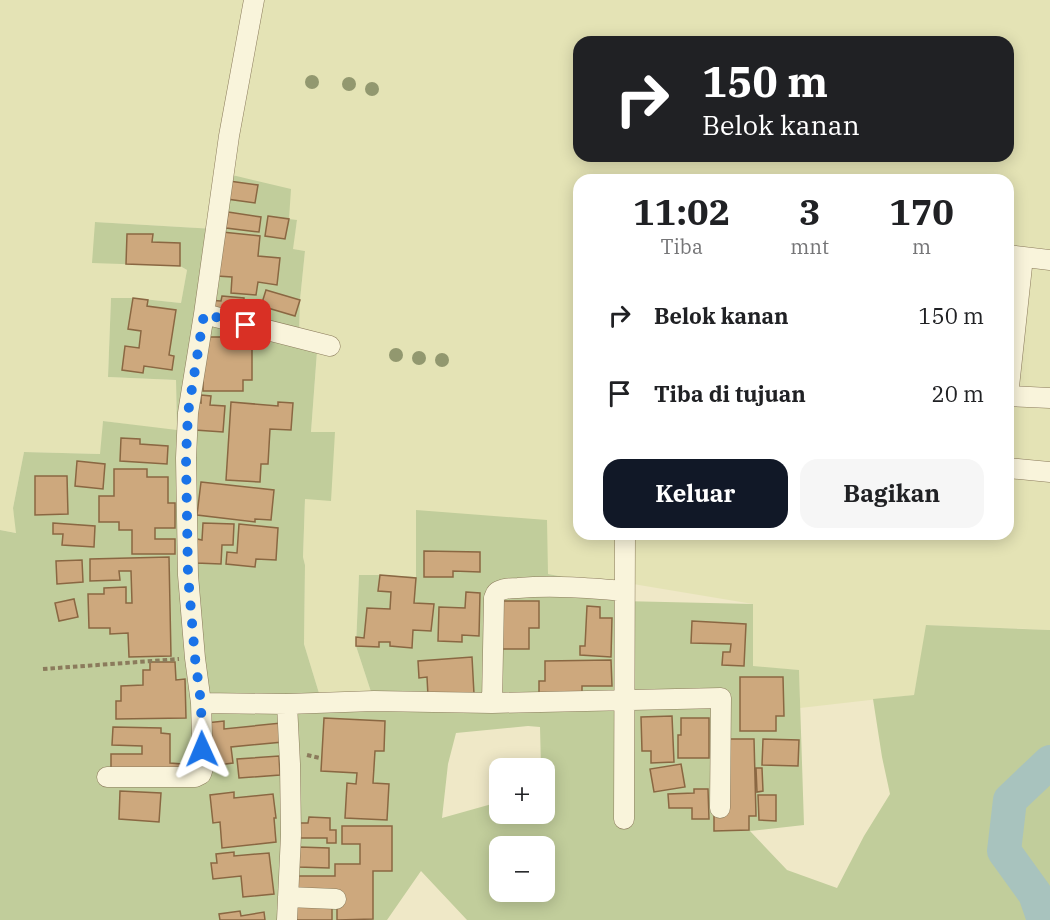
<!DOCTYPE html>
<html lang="id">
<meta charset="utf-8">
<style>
body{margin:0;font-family:"IBM Plex Serif",serif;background:#f6f6f6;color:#202124;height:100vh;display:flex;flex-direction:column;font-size:22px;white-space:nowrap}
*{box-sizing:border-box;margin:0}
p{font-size:20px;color:#757577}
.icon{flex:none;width:33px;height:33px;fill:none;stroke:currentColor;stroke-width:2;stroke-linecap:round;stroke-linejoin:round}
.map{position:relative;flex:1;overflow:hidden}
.sheet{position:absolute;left:573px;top:174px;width:441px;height:366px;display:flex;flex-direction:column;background:#fff;border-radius:18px;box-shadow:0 3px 15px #0003}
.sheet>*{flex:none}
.banner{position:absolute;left:573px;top:36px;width:441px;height:126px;border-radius:18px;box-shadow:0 3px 15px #0003;background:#202124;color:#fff;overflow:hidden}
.buttons{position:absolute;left:489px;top:758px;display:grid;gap:12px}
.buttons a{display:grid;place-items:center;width:66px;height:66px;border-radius:12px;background:#fff;box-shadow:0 3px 15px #0003;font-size:30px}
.pin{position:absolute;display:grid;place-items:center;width:51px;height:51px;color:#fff;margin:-26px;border-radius:12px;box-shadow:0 3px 9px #0006}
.me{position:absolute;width:66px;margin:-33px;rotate:359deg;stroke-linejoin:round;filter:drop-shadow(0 0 4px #0008)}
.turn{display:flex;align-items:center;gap:21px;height:126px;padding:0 30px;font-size:27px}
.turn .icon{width:78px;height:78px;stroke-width:2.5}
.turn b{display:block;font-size:42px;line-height:51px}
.eta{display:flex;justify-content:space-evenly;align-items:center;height:102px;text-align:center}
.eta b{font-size:36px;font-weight:700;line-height:42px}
.button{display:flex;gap:12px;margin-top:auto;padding:12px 30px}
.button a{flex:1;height:69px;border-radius:18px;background:#111827;color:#fff;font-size:24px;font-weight:700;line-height:69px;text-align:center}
.button a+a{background:#f6f6f6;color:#202124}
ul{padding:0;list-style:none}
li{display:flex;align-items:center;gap:18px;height:78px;padding:0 30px}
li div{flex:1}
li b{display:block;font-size:22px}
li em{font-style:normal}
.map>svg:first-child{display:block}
.farmland{fill:#e4e3b5;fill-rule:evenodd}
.green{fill:#c1cd9b;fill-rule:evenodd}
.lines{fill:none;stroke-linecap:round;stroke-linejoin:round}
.river{stroke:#a8c3be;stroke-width:34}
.building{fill:#cda87d;stroke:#8a6742;stroke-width:1.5}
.minor-casing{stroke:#8b7b5c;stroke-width:21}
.path{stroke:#8b7b5c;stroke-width:4;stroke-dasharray:4.5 3;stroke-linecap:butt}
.minor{stroke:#f9f4db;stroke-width:20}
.tree{fill:#92986f}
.route{stroke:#1a73e8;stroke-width:10;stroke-dasharray:0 18}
</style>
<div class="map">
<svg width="1050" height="920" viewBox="0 0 1050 920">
<rect width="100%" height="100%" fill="#efe8c7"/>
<!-- farmland -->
<path class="farmland" d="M0,0H1050V630L927,625L914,695L800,708L799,670L753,667V604L621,582L580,580L548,574L416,510V578L380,575H359L356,646L374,701L322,703L304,644L305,565L303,557L305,499L335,433L311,432L318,339L299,335L300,300L305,251L292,249L297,221L289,219L215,229L95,222L187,270L181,303L133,298H111L108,377L176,380L177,431L103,421L101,454L24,452L13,508L17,533L0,530ZM579,42H1008V156H579ZM579,180H1008V534H579Z"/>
<!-- green -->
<path class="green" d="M228,174L291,189L289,219L297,220L293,249L305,251L300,300L299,335L318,338L311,432H335L331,501L305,499L303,557L305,565L304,644L322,703L374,701L356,646L359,575H380L416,577V510L547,520L548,574L580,580L621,601L753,604V666L799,670L804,825L750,831L787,870L837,888L864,836L890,794L882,757L873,699L914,695L926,625L1050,630V920H467L421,871L387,920H0V530L16,533L13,508L24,452L100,454L103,421L177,430L176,380L108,377L111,298H133L181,303L187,270L180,266L92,263L95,222L215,229ZM528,726L540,727L541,768H544V813H500L499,802L442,818L448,764L456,733ZM500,846H544V891H500Z"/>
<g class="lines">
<!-- river -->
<path class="river" d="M1044,920L1035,894L1004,851L1010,800L1050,762"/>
</g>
<!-- building -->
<path class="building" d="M229,181L258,185L255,203L227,199Z
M228,212L261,217L259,232L226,228Z
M268,216L289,219L285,239L265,236Z
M222,232L260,236L258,256L280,258L277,285L258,282L256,295L231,293L232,277L217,276Z
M127,234H153L152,242L180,243V266L126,264Z
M266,290L300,300L295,316L261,306Z
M222,296L244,298V305H252L251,326L207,312V300L221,301Z
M133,298L148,300L147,306L176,310L169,355L174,356L172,370L144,366L143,373L122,370L125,346L139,348L141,331L128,329Z
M203,337H252V380H243V391H203Z
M201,395L211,396L210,405L225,406L223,432L195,430L197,402L201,403Z
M231,402L278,406V402L293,403L291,430L270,429L268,464H261L260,482L226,480Z
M121,438L140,439V444L168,446L167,464L120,461Z
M77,461L105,464L103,489L75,486Z
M114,469H147V477H168V503H175V528H155V539H175V554H132V530H119V522H99V496H114Z
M35,476H67L68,514L35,515Z
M201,482L274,490L271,520L255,519V522L197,515Z
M53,523L95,526L94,547L62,545L63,534H53Z
M203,523L234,524L233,545H222L221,564L196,563L197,539L202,540Z
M239,524L278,528L276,560L256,559L255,567L226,564L227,552L237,553Z
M424,551L480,552V572L453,571V577H424Z
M169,557L171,656L129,657L128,633L110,634V628H89L88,594H104V588L126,587V603H132L131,571H119L120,580L90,581V559Z
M82,560L83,582L57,584L56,561Z
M380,575L416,578L414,603L434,604L431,631L413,630L412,648L390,646V642H379V647L356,646V637L364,638L367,608L390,609L391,592L378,591Z
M466,592L480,593L479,636L462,635V642L438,641L439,607L465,608Z
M74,599L78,617L59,621L55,603Z
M498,601H539V628H529V649H498Z
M587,606L600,607V618H612L611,657L580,655V646H585Z
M692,621L746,624L744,666L722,665L723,652H730L731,644L691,643Z
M472,657L474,694L428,696L427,677L419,678L418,661Z
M611,660L612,686H582V696H539V681H545V661Z
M150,662H175L176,680L185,679L186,718L116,719V701H121V686L143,685V670H150Z
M740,677H783L784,716H776V731H740Z
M672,716L674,762L651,763V751H642L641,717Z
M324,718L385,721L384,751H375L373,783L389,784L387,820L345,818L347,783L356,784L357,773L321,771Z
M681,718H709V758H678V735H681Z
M224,721V729L281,723L283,742L231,747L233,763L210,766L206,723Z
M113,727L161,728V733L170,734V763L182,764V776L111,775V754H142V746L112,745Z
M722,739H754L756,816H749V830L714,831V811Z
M763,739L799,740L798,766L762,765Z
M279,756L280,775L239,778L237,759Z
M681,764L685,787L654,792L650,769Z
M756,768H762L763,791L757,792Z
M694,789H708L709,819H692V808H669L668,794L694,793Z
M120,791L161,793L159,822L119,819Z
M234,792V798L273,794L276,818H274L276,842L222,848L220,822L213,823L210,795Z
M758,795H776V821L759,820Z
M309,817L330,818V830H336V843H327V838H299L300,823H308Z
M342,826H392V871H373V919L337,920V896L296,895V876H335V864H360V844H342Z
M299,847L329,848V868L298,867Z
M234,852V856L269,853L274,894L243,897L241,876L213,879L211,863H217L216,854Z
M289,906H332V920H289Z
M240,911L241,916L264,912L265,920H220L219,914Z"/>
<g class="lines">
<!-- minor casing -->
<g class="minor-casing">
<path id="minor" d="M1008,255L1050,260
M204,314L330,346
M1008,396L1023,257
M1008,396L1050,398
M1008,468L1050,472
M201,703L287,704L374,701L492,703L721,698L720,808
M492,703L494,598C496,594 495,593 499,591C505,588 512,588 518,588C554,585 589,588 624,591
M287,704L290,764L291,835L287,920
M107,777H195L201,774L203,768L201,703L195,658L188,575L186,458L188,413L204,314L229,136L254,0
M624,819L625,534
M288,897L336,899"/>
</g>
<!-- path -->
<path class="path" d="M43,669L179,659
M307,755L320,758"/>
<!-- minor -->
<use href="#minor" class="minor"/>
</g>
<!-- trees -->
<g class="tree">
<circle cx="312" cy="82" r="7"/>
<circle cx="349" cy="84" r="7"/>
<circle cx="372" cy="89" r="7"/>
<circle cx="396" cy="355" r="7"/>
<circle cx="419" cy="358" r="7"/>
<circle cx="442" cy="360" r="7"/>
</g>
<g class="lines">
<!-- route -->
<path class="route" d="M202,749L201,703L195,658L188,575L186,458L188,413L204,314L246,325"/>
</g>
</svg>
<div class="buttons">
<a>+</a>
<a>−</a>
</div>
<div class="pin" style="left:246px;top:325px;background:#d93025"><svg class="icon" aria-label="arrive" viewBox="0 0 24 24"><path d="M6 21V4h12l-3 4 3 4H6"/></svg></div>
<svg class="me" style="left:202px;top:749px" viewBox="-20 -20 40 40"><path d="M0-17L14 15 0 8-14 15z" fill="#1a73e8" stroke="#fff" stroke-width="4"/></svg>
<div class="banner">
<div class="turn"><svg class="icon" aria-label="right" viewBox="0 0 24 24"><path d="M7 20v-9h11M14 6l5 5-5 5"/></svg><div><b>150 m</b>Belok kanan</div></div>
</div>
<section class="sheet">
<div class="eta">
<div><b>11:02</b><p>Tiba</p></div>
<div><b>3</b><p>mnt</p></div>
<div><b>170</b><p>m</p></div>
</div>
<ul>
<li><svg class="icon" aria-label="right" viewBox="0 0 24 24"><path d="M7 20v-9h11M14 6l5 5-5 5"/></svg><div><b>Belok kanan</b></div><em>150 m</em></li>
<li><svg class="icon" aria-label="arrive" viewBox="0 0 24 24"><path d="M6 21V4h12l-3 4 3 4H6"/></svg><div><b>Tiba di tujuan</b></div><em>20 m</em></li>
</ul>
<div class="button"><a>Keluar</a><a>Bagikan</a></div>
</section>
</div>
